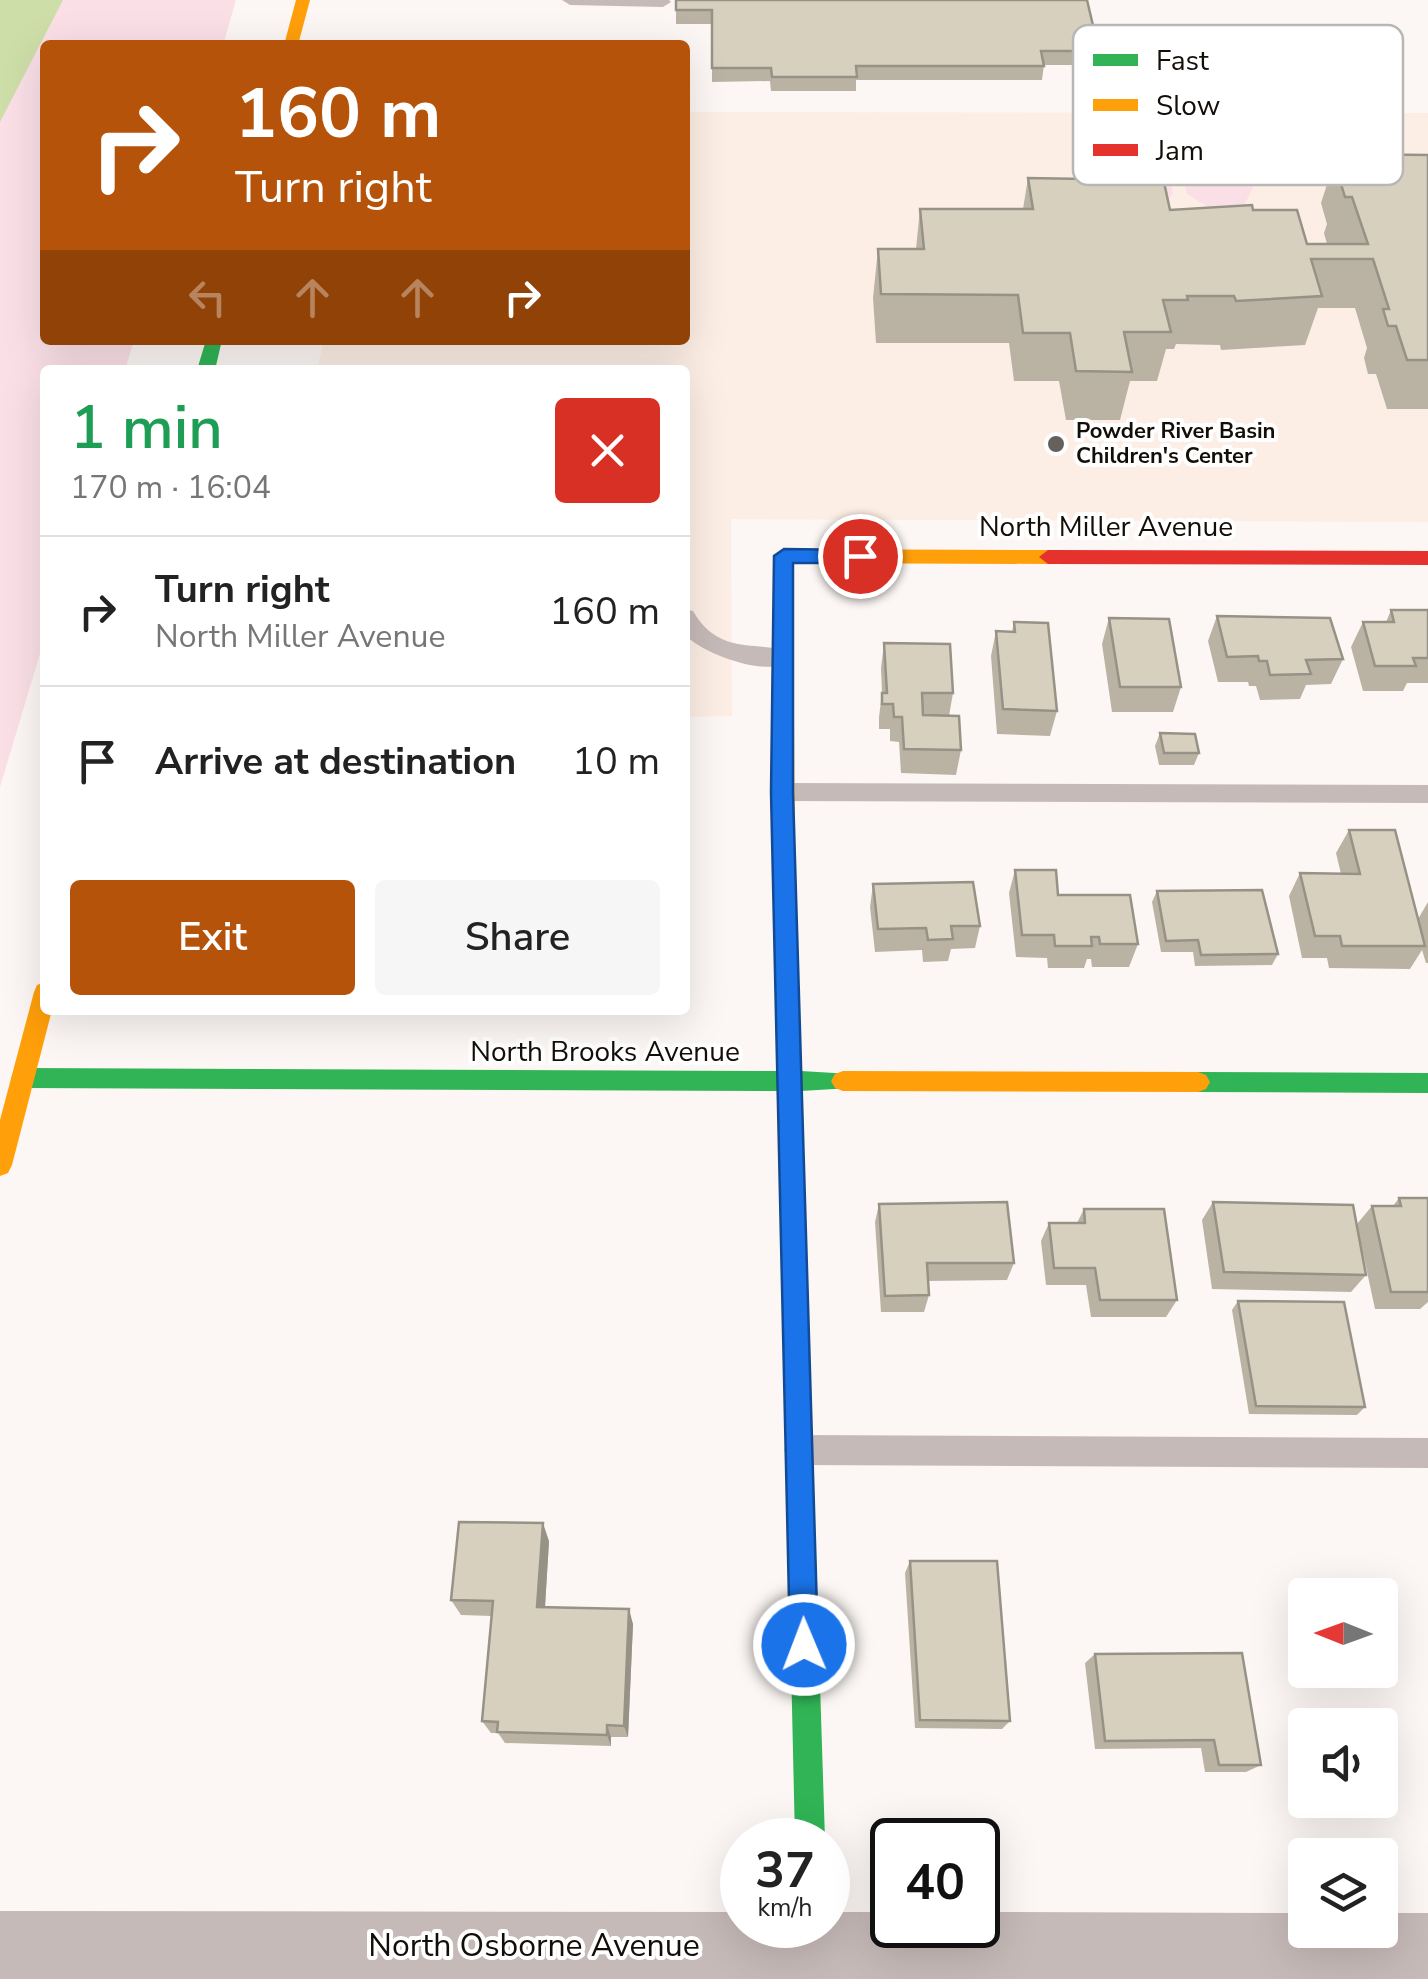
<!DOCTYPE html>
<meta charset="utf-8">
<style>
body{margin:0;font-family:"Nunito Sans",sans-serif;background:#f6f6f6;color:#222;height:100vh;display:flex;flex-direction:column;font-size:38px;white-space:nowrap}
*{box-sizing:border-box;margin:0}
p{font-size:32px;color:#767676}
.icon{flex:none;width:55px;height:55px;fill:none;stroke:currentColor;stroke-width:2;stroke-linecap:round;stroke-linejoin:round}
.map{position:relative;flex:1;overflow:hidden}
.side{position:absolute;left:40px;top:365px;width:650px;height:650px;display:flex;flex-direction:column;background:#fff;border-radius:10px;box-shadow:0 10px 40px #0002}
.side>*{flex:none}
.hud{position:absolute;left:40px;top:40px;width:650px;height:305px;border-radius:10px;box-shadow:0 10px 40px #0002;background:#b45309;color:#fff;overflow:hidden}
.needle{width:65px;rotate:271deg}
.controls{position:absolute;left:1288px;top:1578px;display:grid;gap:20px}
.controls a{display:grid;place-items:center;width:110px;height:110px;border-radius:10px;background:#fff;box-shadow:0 10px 40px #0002;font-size:50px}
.speed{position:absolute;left:720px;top:1818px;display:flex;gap:20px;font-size:50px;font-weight:700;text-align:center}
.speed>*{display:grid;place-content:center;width:130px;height:130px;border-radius:50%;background:#fff;box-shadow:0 10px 40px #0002;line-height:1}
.speed small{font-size:25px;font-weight:400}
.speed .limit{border:5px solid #111;border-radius:15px;background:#fff;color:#111}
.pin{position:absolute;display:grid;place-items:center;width:85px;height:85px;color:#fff;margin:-42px;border:5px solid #fff;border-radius:50%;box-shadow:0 2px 10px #0007}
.me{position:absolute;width:110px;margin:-55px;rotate:359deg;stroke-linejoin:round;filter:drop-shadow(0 0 8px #0008)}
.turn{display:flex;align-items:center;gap:35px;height:210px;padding:0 30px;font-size:45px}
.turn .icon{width:130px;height:130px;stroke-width:2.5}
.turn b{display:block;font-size:70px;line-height:85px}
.lanes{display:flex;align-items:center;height:95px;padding:0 30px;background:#0003;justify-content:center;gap:50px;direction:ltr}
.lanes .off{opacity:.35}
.round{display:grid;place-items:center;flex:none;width:105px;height:105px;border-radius:10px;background:#f6f6f6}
.summary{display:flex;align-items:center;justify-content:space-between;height:170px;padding:0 30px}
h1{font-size:60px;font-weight:600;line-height:75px;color:#1e9e55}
.primary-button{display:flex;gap:20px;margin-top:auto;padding:20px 30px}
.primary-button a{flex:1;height:115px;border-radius:10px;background:#b45309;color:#fff;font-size:40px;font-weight:600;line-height:115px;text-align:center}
.primary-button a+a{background:#f6f6f6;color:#222}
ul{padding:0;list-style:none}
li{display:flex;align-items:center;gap:30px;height:150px;padding:0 30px;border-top:2px solid #e0e0e0}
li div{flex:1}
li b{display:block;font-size:38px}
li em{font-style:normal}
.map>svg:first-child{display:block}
.built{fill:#fceee4}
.green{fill:#fadfe6}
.water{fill:#cedea8}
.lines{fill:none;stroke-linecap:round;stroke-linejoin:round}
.lane{fill:#c6bab8;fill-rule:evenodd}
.street{fill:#c6bab8;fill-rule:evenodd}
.fast{fill:#30b455;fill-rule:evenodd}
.slow{fill:#ff9f0a;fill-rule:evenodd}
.jam{fill:#e5322d;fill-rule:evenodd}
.wall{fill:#bab3a4}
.shaded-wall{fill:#979286}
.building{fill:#d8d0bf;stroke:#979286;stroke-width:2.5}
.route{fill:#1a73e8;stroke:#114b97;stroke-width:2.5}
.poi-dot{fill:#65605b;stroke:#fff;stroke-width:4}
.labels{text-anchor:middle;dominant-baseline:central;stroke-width:8;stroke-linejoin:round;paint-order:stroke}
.far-poi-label{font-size:22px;font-weight:bold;fill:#140e09;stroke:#fff;text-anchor:start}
.street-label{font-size:28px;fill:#140e09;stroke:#fff}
.near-street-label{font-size:32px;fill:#140e09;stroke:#fff}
.key{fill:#fff;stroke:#b8b7b5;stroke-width:2.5}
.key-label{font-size:28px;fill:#140e09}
</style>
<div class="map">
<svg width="1428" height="1979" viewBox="0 0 1428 1979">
<rect width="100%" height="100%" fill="#fcf7f4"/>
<!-- built -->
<path class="built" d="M685,112L1428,113V522L731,519L732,716L685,717V370H317L324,340H685Z"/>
<!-- green -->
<path class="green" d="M0,0H236L223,45H45V340H134L125,370H45V637L0,787Z
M1151,131L1162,139L1173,194L1156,210L1118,195L1108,141L1123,132Z
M1192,161H1227L1254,185L1241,212H1216L1187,194L1182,171Z"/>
<!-- water -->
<path class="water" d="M0,0H63L0,122Z"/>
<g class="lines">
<!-- lane -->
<path class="lane" d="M562,0H669L671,2L663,7L570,5Z
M685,609L693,611C723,664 774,634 793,658C774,681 703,654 685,635Z
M782,783L1428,785V803L782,801L770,792Z
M799,1435L1428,1438V1468L799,1465L789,1460L784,1450L789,1440Z"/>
<!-- street -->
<path class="street" d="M0,1911L742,1912V1925H828V1912H892V1925H978V1912L1305,1913V1930H1380V1913H1428V1979H0Z"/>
<!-- fast -->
<path class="fast" d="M206,340H222L215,370H197Z
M784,871L792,874L795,880L801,1071L851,1074L855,1081L851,1088L801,1091L825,1840H795L778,1091L23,1088L15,1085L11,1078L15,1071L23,1068L778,1071L773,880L776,874Z
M1198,1072L1428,1073V1093L1198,1092L1190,1089L1186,1082L1190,1075Z"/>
<!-- slow -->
<path class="slow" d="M296,0H310L298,45H284Z
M784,549L1048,550L1057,557L1048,564L793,563L795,880L792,886H776L773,880L775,556Z
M45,982V1010H52L12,1165L8,1173L0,1176V1120L34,992L37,985Z
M843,1071L1198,1072L1206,1075L1210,1082L1206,1089L1198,1092L843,1091L835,1088L831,1081L835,1074Z"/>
<!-- jam -->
<path class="jam" d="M1048,550L1428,551V565L1048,564L1039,557Z"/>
</g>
<!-- wall -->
<path class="wall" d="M676,0L1099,51L1096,65H1044L1042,80H856V91H771L770,81L712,82V24H676Z
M1337,154L1428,155V409H1387L1376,374H1368L1364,358L1367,348L1355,308H1318L1305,345L1221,350L1220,345L1176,344L1174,349H1166L1157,381H1130L1120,420H1066L1059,381H1014L1009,343H876L873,298L878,249H916L920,209H1023L1028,178L1083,179L1085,173L1170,210H1253L1307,244H1327L1324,233L1327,224L1321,203Z
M1391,610H1428V683H1407L1403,691H1363L1351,647L1363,622H1386Z
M1217,616L1343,659L1331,684L1306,685L1300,699L1260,700L1256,686H1249L1248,682H1218L1208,641Z
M1109,618L1181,687L1173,712H1112L1102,644Z
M1014,622L1057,711L1050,736L997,734L991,656L996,631L1012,632Z
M884,643L953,693L949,716L961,750L956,775L901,773L899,742L890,741V729H879V717L882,693L881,668Z
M1160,733L1199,753L1194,765H1159L1155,746Z
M1349,830L1418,919L1428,902V963H1426L1422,950L1410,969L1329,968L1327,958H1302L1289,896L1300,873L1341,874L1336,853Z
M1015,870L1138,944L1129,967H1092L1091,959H1087L1084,968H1048L1047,958L1016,957L1009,893Z
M873,884L980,926L975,948L951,949L948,961L923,962L922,950L875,952L870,907Z
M1157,891L1278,954L1272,965L1195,966L1193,952H1161L1152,902Z
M1399,1198H1428V1302L1420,1309H1375L1357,1225L1366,1275L1351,1292L1212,1289L1202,1220L1213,1202L1357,1224L1372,1206H1393Z
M879,1204L1014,1263L1007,1280L928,1281L929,1295L924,1312H881L875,1222Z
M1084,1209L1177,1300L1166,1317H1091L1086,1285H1046L1041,1241L1049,1223H1077Z
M1238,1301L1365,1407L1357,1415L1249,1414L1232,1310Z
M549,1541L545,1607L633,1624L628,1737H611V1746L505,1743L498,1733H491L482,1721L491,1616L461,1615L451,1600Z
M910,1561L1010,1721L1002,1729L915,1728L905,1573Z
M1095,1654L1261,1765L1246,1772H1205L1201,1748L1095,1749L1085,1663Z"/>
<!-- shaded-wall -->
<path class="shaded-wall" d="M543,1523L549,1541L544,1623L537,1607Z
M629,1609L633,1624L628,1737L624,1726Z
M607,1725L611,1737V1746L607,1735Z"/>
<!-- building -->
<path class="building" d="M676,0H1087L1099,51H1041L1044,66H856L857,77H772L771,68H712V10H676Z
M1337,154L1428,155V360H1407L1396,326H1388L1383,309H1389L1373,259H1311L1322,296L1236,301L1234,296H1187L1188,300H1163L1171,332H1124L1132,372L1076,371L1070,333H1023L1018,295L881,294L878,249H924L920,209H1033L1028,178L1086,179L1085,173H1162L1170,210L1252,205L1253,210H1297L1307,244H1368L1352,197H1345L1341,184H1347Z
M1391,610H1428V658H1413L1416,666H1375L1363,622H1394Z
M1217,616L1330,618L1343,659L1306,660L1311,674L1270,675L1267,661H1259L1258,656L1227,657Z
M1109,618L1169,619L1181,687H1120Z
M1014,622L1048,623L1057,711L1003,709L996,631L1015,632Z
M884,643L950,644L953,693H922L923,715L959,716L961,750L904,749L902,717H894L893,704H882V693H887Z
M1160,733L1195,734L1199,753H1164Z
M1349,830H1395L1425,946H1342L1340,936H1315L1300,873L1360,874Z
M1015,870H1056L1058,895H1130L1138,944H1100L1099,937H1091L1092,946H1055L1054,935H1022Z
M973,882L980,926H951L953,939L928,940L926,928L878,929L873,884Z
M1262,890L1278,954L1201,955L1198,940L1166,941L1157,891Z
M1399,1198H1428V1292H1391L1372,1206H1401Z
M1007,1202L1014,1263H927L929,1295L885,1296L879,1204Z
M1213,1202L1353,1205L1366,1275L1224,1272Z
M1084,1209H1164L1177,1300H1100L1095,1268H1054L1049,1223H1085Z
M1238,1301L1344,1302L1365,1407L1256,1406Z
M459,1522L543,1523L537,1607L629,1609L624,1726L607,1725V1735L497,1732L498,1722L482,1721L493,1601L451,1600Z
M910,1561H997L1010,1721L920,1720Z
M1242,1653L1261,1765H1219L1214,1740L1105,1741L1095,1654Z"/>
<!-- route -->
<path class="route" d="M784,549L860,550L869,556L860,563H793V792L818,1645L814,1655L804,1659L794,1655L790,1645L771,792L774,556Z"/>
<!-- markers -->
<circle class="poi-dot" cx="1056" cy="444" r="10"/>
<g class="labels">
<!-- far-poi labels -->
<g class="far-poi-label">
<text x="1076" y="431">Powder River Basin<tspan x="1076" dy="25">Children's Center</tspan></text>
</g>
<!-- street labels -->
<g class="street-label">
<text x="1106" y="527">North Miller Avenue</text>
<text x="605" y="1052">North Brooks Avenue</text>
</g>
<!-- near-street labels -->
<g class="near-street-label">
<text x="534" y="1945">North Osborne Avenue</text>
</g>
</g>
<!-- legend -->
<rect x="1073" y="25" width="330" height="160" rx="15" class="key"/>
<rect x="1093" y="54" width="45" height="12" fill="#30b455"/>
<rect x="1093" y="99" width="45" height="12" fill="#ff9f0a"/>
<rect x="1093" y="144" width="45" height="12" fill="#e5322d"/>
<g class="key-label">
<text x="1156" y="70">Fast</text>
<text x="1156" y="115">Slow</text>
<text x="1156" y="160">Jam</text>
</g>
</svg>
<div class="controls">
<a><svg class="needle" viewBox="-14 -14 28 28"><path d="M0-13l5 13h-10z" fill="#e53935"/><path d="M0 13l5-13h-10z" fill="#767676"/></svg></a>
<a><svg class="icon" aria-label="sound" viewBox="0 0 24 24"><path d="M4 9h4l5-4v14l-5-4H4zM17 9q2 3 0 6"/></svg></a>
<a><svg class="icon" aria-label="layers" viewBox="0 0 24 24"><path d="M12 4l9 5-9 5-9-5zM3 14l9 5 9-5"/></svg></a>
</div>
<div class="speed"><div>37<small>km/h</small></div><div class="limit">40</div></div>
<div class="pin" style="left:860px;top:556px;background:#d93025"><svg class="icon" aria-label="arrive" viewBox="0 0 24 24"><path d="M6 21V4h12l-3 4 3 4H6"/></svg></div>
<svg class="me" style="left:804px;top:1645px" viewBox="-20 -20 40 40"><circle r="17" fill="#1a73e8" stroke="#fff" stroke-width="3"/><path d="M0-11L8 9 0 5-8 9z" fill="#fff"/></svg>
<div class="hud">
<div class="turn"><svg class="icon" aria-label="right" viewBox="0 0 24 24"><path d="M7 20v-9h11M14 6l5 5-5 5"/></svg><div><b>160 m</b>Turn right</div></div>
<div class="lanes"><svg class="icon off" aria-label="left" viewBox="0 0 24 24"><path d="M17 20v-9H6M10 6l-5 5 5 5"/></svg><svg class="icon off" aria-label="ahead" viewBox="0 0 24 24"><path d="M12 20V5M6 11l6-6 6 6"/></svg><svg class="icon off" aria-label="ahead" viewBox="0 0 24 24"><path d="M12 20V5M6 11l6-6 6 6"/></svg><svg class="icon" aria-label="right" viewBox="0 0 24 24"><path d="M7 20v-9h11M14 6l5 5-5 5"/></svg></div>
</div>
<section class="side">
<div class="summary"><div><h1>1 min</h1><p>170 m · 16:04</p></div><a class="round" style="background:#d93025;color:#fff"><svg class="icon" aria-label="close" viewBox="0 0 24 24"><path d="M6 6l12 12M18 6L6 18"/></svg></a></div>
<ul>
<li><svg class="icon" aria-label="right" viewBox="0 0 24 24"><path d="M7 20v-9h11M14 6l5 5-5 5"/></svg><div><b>Turn right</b><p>North Miller Avenue</p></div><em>160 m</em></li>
<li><svg class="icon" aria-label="arrive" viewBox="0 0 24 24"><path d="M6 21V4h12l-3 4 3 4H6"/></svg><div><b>Arrive at destination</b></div><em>10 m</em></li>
</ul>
<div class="primary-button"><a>Exit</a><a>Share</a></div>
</section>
</div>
